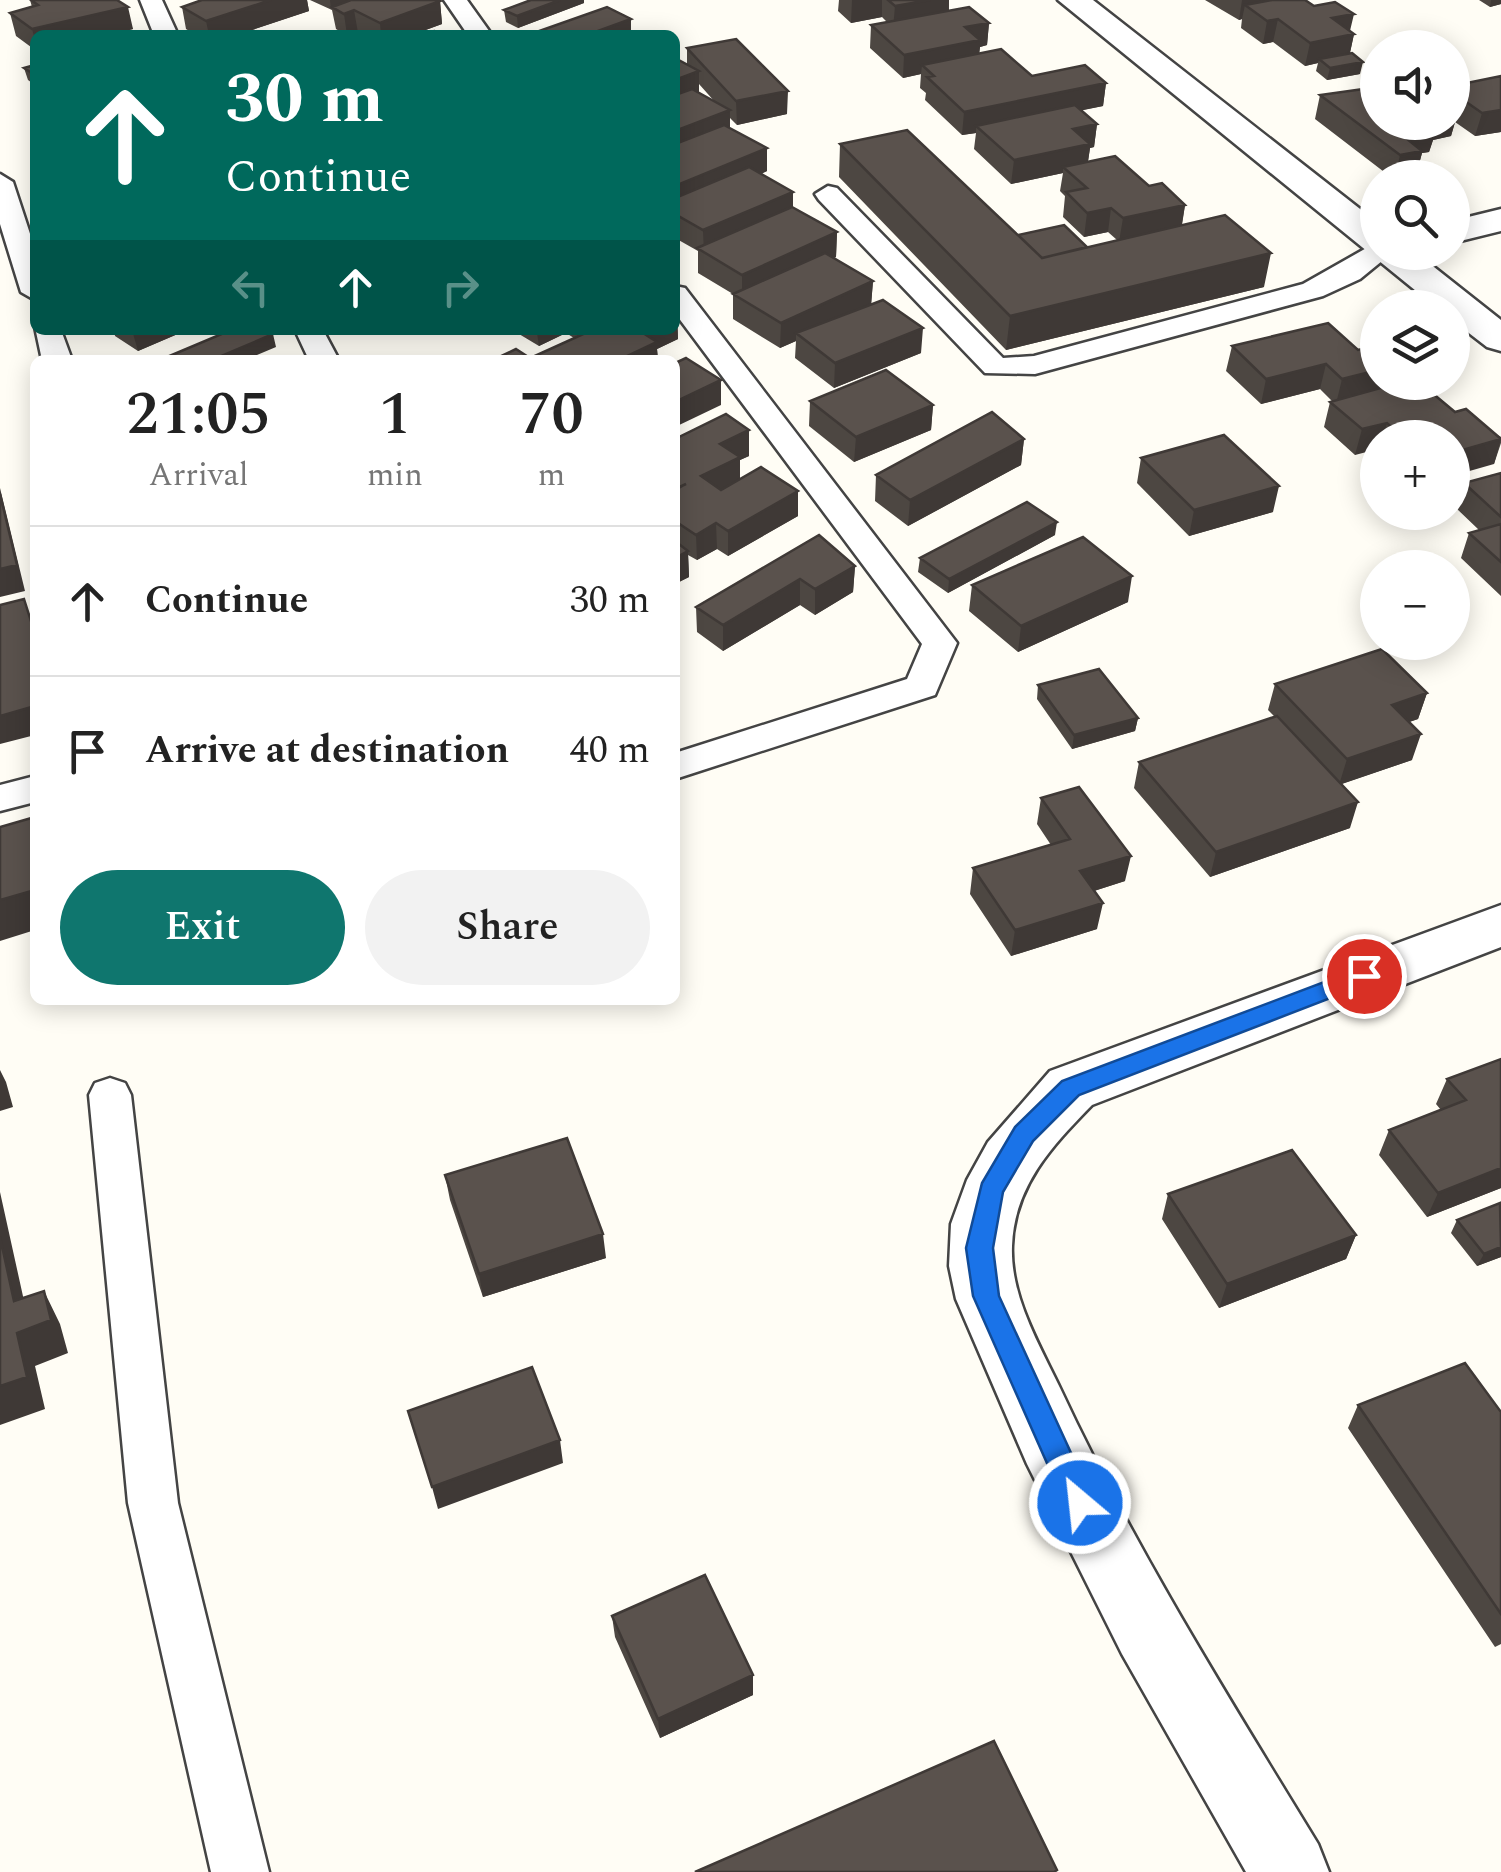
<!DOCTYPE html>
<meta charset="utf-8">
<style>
body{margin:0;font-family:Spectral,serif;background:#f2f2f2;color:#222;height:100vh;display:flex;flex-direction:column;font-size:38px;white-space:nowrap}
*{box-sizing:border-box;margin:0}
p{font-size:32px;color:#767676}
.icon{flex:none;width:55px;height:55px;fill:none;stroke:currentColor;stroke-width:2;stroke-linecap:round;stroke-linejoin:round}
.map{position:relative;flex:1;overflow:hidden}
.sheet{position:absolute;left:30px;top:355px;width:650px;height:650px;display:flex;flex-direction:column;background:#fff;border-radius:15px;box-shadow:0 5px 25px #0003}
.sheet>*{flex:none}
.banner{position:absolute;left:30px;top:30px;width:650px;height:305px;border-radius:15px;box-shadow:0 5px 25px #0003;background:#00695c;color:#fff;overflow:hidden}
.fabs{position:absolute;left:1360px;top:30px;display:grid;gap:20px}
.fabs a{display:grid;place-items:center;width:110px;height:110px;border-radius:50%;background:#fff;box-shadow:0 5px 25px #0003;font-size:50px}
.pin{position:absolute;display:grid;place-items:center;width:85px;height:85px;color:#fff;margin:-42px;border:5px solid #fff;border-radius:50%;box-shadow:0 2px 10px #0007}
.me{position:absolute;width:110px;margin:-55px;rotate:332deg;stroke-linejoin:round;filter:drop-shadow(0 0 8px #0008)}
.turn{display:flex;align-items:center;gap:35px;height:210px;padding:0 30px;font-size:45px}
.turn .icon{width:130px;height:130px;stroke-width:2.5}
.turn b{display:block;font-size:70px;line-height:85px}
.lanes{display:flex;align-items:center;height:95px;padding:0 30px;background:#0003;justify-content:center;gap:50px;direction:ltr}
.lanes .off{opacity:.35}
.eta{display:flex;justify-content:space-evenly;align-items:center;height:170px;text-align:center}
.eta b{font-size:60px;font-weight:600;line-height:70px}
.cta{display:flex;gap:20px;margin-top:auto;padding:20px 30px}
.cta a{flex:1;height:115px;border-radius:60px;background:#0f766e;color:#fff;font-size:40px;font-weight:600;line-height:115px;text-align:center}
.cta a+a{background:#f2f2f2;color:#222}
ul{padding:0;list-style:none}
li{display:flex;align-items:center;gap:30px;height:150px;padding:0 30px;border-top:2px solid #e0e0e0}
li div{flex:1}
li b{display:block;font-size:38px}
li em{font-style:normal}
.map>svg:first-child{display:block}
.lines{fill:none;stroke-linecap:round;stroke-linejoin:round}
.lane-casing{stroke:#444;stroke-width:5}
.street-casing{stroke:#444;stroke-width:5}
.lane{fill:#fff;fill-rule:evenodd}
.street{fill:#fff;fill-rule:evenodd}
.wall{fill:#4d4742;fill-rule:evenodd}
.shaded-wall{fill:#3f3936}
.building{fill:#5a524d;stroke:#3f3936;stroke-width:2.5}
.route{fill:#1a73e8;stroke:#114b97;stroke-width:2.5}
</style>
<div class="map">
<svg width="1501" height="1872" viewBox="0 0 1501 1872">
<rect width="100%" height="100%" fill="#fffdf5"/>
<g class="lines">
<!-- lane casing -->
<g class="lane-casing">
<path id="lane" d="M140,0H162L178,35H154Z
M444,0H467L492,35H468Z
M0,174L13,182L35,249V300L21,292L0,224Z
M828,186L837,188L1003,358L1034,356L1303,284L1370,246L1378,244V252H1393L1360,279L1323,296L1035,374L985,373L819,200L815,194Z
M675,286L685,288L957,643L935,695L675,779V753L907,679L922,644L675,313Z
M35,327L61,330L72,360H42Z
M295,330H323L339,360H309Z
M35,776V802L0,811V785Z
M110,1078L125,1083L131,1095L178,1503L269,1872H211L128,1503L89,1095L95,1083Z"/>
</g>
<!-- street casing -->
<g class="street-casing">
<path id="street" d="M1058,0H1093L1378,223V252H1415L1501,320V351L1487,347L1452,320V308H1437Z
M1501,209V231L1452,243V221Z
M1501,905V947L1092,1105C1052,1146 1014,1186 1012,1246C1010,1296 1039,1344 1060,1388C1134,1547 1227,1695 1318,1844L1329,1872H1246L1122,1654L1027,1464L956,1299L949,1266L951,1224L967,1180L988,1142L1050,1071Z"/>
</g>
<!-- lane -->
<use href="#lane" class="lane"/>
<!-- street -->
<use href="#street" class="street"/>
</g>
<!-- wall -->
<path class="wall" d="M30,0H117L133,29L110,35H35V50L16,36L10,13L32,7Z
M202,0H307L309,11L237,35H196L186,29L182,7Z
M310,0H437L440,1L442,24L412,35H362L358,33L346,35L336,29L332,10Z
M839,0H949V11L989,23L987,45L980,47L979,54L1032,76L1106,83L1103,106L1082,110L1097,124L1094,147L1090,148L1088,162L1149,186L1185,205L1182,225L1264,287L1006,350L839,177L840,144L1018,235L1087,247L1117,240L1108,232L1084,237L1063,217L1065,196L1060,191L1063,173L1011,184L974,149L976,133L962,135L925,100L926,93L920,88L921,74L903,78L870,48L871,25L887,22L882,17L851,23L838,11Z
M1205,0H1305L1354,34L1350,53L1360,74L1327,80L1316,71L1318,63L1305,66L1273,42L1263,44L1241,28L1242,19L1239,20Z
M1479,0H1501V4L1490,7Z
M584,3L518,28L506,22L504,10Z
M687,48L787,114L737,125L730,118V128L767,148V171L761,174L793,208L837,232L836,257L833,258L873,281L871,305L921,353L834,388L795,358L796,341L780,348L733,319V294L698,273V251L675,238V58L687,65ZM699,84L715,102L699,92Z
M35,65V85L28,80L24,68Z
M1501,76V132L1475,136L1455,122L1451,136L1433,140L1429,152L1422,153L1416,175L1402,178H1392L1315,119L1320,95L1371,88L1372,82L1452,122V86Z
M677,314L678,339L657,349L658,360L530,358L574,338L566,333L539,346L519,334V330H675Z
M1328,323L1378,382L1455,412L1501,437V443L1494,464L1452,438H1378L1355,455L1324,427L1330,402L1332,401L1320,389L1261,404L1226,371L1232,346Z
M114,330H187L138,351L115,336Z
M810,401L933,405L931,430L854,462L809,426Z
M675,430L676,439L749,456L740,460V479L798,516L728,556L717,549L697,560L688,555L689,577L675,584Z
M1024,439L1021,465L908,526L875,501L876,475Z
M1141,458L1273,512L1189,536L1137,483Z
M1501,473V596L1461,558L1469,533L1479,530L1456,508L1464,483Z
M1055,535L948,593L918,572L920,558Z
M855,566L853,592L815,615L800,605L723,651L697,632L696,607Z
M972,585L1128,602L1018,652L969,611Z
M1275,684L1427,693L1418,719L1409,722L1412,760L1341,784L1350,828L1210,877L1134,788L1139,762L1275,717L1268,710Z
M1038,685L1138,718L1135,731L1072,749L1037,699Z
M1041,798L1125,881L1094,891L1097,929L1011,956L970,894L973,868L1051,845L1037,824Z
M1501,1059V1188L1427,1217L1379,1155L1389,1130L1441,1110L1436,1104L1447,1079Z
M445,1175L606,1258L483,1297L450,1200Z
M1168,1194L1356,1235L1346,1259L1219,1308L1162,1219Z
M1457,1220L1501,1257L1477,1266L1451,1233Z
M1358,1405L1501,1412V1644L1495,1647L1348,1428Z
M612,1616L753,1695L660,1738L615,1637Z"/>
<!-- shaded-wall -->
<path class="shaded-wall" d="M271,0H307L309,11L237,35H209L206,21Z
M330,0H358L332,7L331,10Z
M560,0H584V3L518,28L517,16Z
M852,0H882V17L851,23Z
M930,0H949L948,19L893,29L895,6Z
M1242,0H1283L1245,5L1242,19L1239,20Z
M1491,0H1501V4L1490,7Z
M440,1L442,24L412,35H381L380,23Z
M128,7L133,29L110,35H35V40L32,29Z
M354,10L358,33L347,35L344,14Z
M1354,14L1349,35L1354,34L1349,57L1319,59L1318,63L1305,66L1310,43L1332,18Z
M631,19V31L620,35H587Z
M1278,19L1273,42L1263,44L1267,21Z
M989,23L987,45L980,47L978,63L922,65L921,74L903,78L904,55L965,27Z
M1363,62L1360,74L1327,80L1330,68Z
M699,71V94L675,103V80Z
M1106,83L1103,106L982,131L976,126V133L962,135L964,112Z
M788,91L787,114L737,125L736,101Z
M730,110V133L675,155V131Z
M1501,110V132L1475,136L1482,113Z
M1458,112L1451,136L1433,140L1429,152L1422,153L1416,175L1395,178L1400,155L1402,135L1423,122H1452V113Z
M1097,124L1094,147L1090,148L1087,167H1063V173L1011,184L1014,160L1073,129Z
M767,148V171L676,210L675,186Z
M793,192V216L704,252L703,230Z
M1185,205L1181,229L1119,242L1123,218Z
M1111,208L1108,232L1084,237L1087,213Z
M837,232L836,257L742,299V275Z
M1271,253L1264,287L1006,350L1010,316Z
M873,281L871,306L796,333V341L780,348L781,323Z
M677,314L678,339L657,349L658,360H619L640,331L675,330V315Z
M923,328L921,353L834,388L835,363Z
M132,330H187L138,351Z
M544,330H566V333L539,346L537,333Z
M577,330H599L578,340Z
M273,334L276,347L245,360H212Z
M1326,364L1320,389L1261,404L1266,379Z
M1378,370V382H1406L1336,404L1342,379Z
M721,380V405L675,427V402Z
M933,405L931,430L854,462L856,437Z
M1387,423L1383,438H1378V449L1355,455L1362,429Z
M749,430V456L740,460V483L702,502L701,476L720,444Z
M1024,439L1021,465L908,526L910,500Z
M1501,439L1494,464L1452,476V453Z
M1279,486L1273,512L1189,536L1194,510Z
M0,488L25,591L0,597Z
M798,491V516L728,556V531Z
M1057,522L1055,535L948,593L949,579Z
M716,523L717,549L697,560L696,535Z
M688,551L689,577L675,584V558Z
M855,566L853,592L815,615V589Z
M1132,576L1128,602L1018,652L1021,626Z
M800,579V605L723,651V625Z
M1427,693L1418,719L1383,731L1392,705Z
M35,706V735L0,744V716Z
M1138,718L1135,731L1072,749L1074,735Z
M1421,734L1412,760L1339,785L1347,759Z
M1358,802L1350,828L1210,877L1216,852Z
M1131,856L1125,881L1075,897L1080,871Z
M35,890V930L0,941V900Z
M1103,903L1097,929L1011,956L1015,930Z
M0,1070L6,1082L13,1107L0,1111Z
M1501,1168V1188L1427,1217L1438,1193Z
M0,1192L30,1328L44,1291L60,1324L68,1353L35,1366L45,1409L0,1425V1386L17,1333L0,1237Z
M603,1234L606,1258L483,1297L479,1274Z
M1356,1235L1346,1259L1219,1308L1227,1284Z
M1501,1247V1257L1477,1266L1484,1254Z
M560,1440L563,1463L438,1509L432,1487Z
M753,1675V1695L660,1738L658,1719Z"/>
<!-- building -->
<path class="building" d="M31,0H117L128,7L32,29L10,13L38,5Z
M202,0H271L206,21L182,7Z
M351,0H437L440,1L380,23L354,10L344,14L332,7Z
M531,0H560L517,16L504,10Z
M888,0H930L895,6Z
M1272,0H1305L1314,6L1335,2L1354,14L1332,18L1354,34L1310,43L1278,19L1267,21L1245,5Z
M607,7L631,19L587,35H528Z
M969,7L989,23L965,27L980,40L904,55L871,25Z
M434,31L443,35H424Z
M736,39L788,91L736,101L687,48Z
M1001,49L1032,76L1085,65L1106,83L964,112L927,77L934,76L922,65Z
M1352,53L1363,62L1330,68L1319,59Z
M675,58L699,71L675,80Z
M35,65V75L24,68Z
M1501,76V110L1482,113L1452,92V86Z
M1378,87V122H1428L1436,128L1402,135L1422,151L1400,155L1320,95Z
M692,89L730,110L675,131V95Z
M1075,105L1097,124L1073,129L1090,144L1014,160L976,126Z
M724,125L767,148L675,186V144Z
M907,130L1042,258L1225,215L1271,253L1010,316L840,144Z
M1115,156L1149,186L1162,183L1185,205L1123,218L1111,208L1087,213L1066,192L1087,188L1063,167Z
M749,167L793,192L703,230L675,214V198Z
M792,207L837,232L742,275L697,248Z
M1064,225L1087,247L1042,258L1018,235Z
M825,253L873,281L781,323L733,294Z
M883,300L923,328L835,363L796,333Z
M1328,323L1358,350L1378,345V370L1342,379L1326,364L1266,379L1232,346Z
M231,330H268L273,334L212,360H160Z
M592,330H643L640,331L657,342L619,360H526Z
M516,349L530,358L526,360H493Z
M686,358L721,380L675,402V363Z
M886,370L933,405L856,437L810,401Z
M1402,382H1419L1455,412L1466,409L1501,439L1452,453V438H1404L1387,423L1362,429L1330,402Z
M992,412L1024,439L910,500L876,475Z
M726,414L749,430L720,444L740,457L701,476L721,490L761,467L798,491L728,531L716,523L696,535L675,521V490L686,484L675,489V439Z
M1224,435L1279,486L1194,510L1141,458Z
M1501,473V517L1464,483Z
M0,494L17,565L0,569Z
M1027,502L1057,522L949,579L920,558Z
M1501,524V562L1469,533Z
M819,535L855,566L815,589L800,579L723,625L696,607Z
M1083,537L1132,576L1021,626L972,585Z
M675,541L688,551L675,558Z
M24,599L35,634V706L0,716V605Z
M1382,649L1427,693L1392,705L1421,734L1347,759L1275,684Z
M1099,669L1138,718L1074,735L1038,685Z
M1277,716L1358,802L1216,852L1139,762Z
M1079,787L1131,856L1080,871L1103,903L1015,930L973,868L1070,839L1041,798Z
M35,817V890L0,900V827Z
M1501,1059V1168L1438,1193L1389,1130L1466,1100L1447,1079Z
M567,1138L603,1234L479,1274L445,1175Z
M1292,1150L1356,1235L1227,1284L1168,1194Z
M1500,1203L1501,1247L1484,1254L1457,1220Z
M0,1237L14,1301L44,1291L51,1320L17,1333L27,1377L0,1386Z
M1465,1363L1501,1412V1614L1358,1405Z
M532,1367L560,1440L432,1487L408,1411Z
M705,1575L753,1675L658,1719L612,1616Z
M994,1741L1057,1870L1054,1872H695Z"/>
<!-- route -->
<path class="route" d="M1364,967L1376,976L1372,982L1079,1095L1033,1141L1003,1192L993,1248L999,1296L1094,1503L1090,1513L1080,1516L1069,1513L973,1296L966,1248L982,1183L1015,1127L1062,1081Z"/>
</svg>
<div class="fabs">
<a><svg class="icon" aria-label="sound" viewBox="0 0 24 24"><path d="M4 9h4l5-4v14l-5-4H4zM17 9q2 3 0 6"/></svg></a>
<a><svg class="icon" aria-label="search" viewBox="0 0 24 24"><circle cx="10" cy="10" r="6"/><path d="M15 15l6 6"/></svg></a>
<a><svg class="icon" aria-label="layers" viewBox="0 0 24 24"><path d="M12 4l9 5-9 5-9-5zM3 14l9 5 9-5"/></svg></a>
<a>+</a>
<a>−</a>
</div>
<div class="pin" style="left:1364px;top:976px;background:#d93025"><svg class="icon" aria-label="arrive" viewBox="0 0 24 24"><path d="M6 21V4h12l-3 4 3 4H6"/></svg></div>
<svg class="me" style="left:1080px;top:1503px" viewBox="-20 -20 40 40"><circle r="17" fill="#1a73e8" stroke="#fff" stroke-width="3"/><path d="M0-11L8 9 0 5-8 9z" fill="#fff"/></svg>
<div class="banner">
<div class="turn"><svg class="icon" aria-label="ahead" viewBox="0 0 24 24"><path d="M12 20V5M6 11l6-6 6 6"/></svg><div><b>30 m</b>Continue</div></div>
<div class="lanes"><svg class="icon off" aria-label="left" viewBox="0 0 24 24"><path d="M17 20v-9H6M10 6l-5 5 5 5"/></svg><svg class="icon" aria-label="ahead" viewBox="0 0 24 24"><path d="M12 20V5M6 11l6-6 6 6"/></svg><svg class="icon off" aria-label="right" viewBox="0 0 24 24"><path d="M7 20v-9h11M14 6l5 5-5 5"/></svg></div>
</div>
<section class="sheet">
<div class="eta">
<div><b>21:05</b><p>Arrival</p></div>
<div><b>1</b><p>min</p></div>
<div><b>70</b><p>m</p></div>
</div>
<ul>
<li><svg class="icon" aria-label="ahead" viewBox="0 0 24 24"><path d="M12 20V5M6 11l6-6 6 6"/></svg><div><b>Continue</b></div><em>30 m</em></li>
<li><svg class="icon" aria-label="arrive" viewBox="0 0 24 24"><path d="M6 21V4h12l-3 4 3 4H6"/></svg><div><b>Arrive at destination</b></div><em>40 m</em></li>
</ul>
<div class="cta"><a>Exit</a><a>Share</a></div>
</section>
</div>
